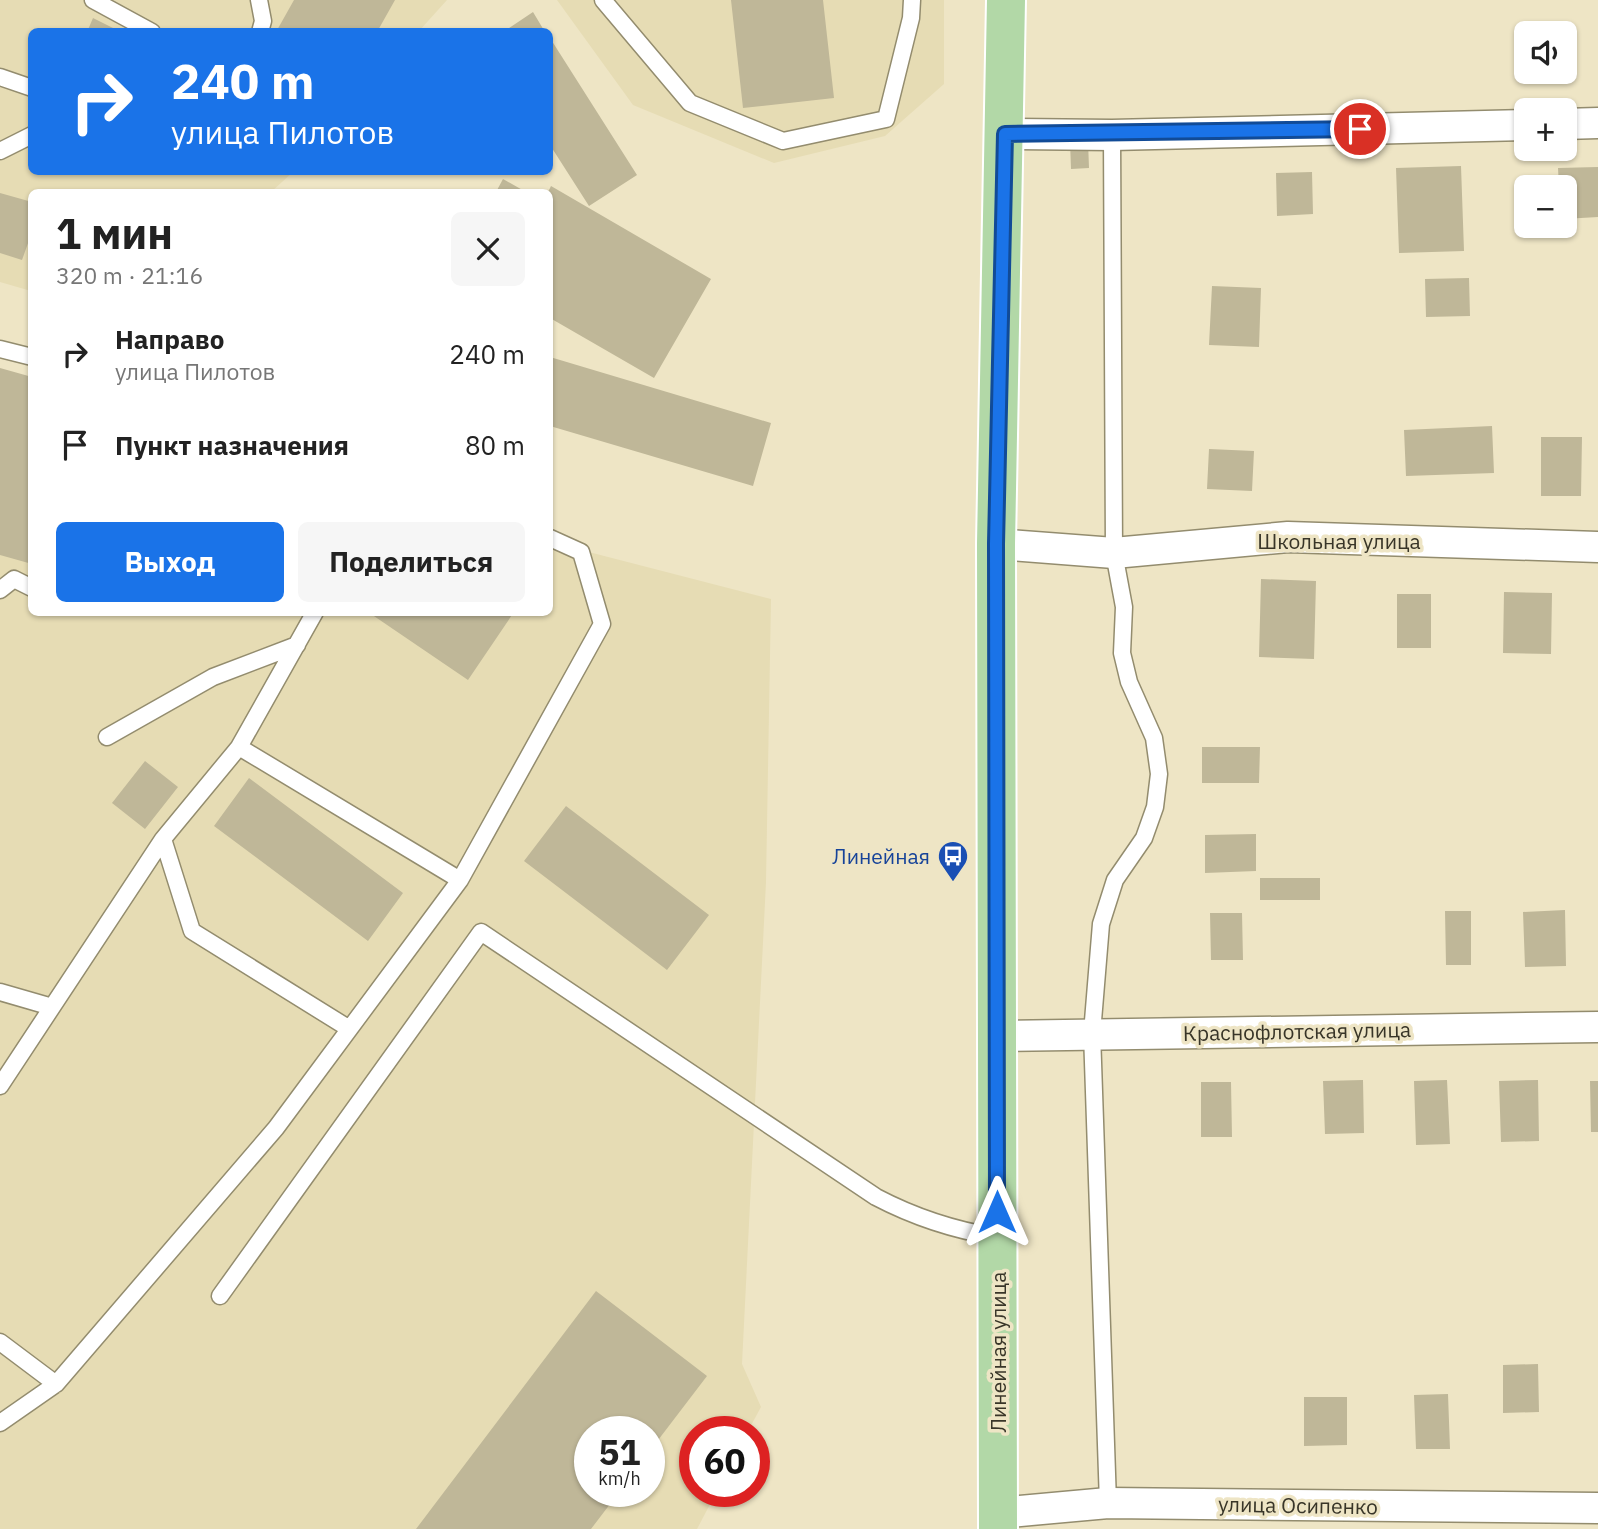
<!DOCTYPE html>
<html lang="ru">
<meta charset="utf-8">
<style>
body{margin:0;font-family:"IBM Plex Sans",sans-serif;background:#f6f6f6;color:#222;height:100vh;display:flex;flex-direction:column;font-size:26px;white-space:nowrap}
*{box-sizing:border-box;margin:0}
p{font-size:23px;color:#767676}
.icon{flex:none;width:38px;height:38px;fill:none;stroke:currentColor;stroke-width:2;stroke-linecap:round;stroke-linejoin:round}
.map{position:relative;flex:1;overflow:hidden}
.sheet{position:absolute;left:28px;top:189px;width:525px;height:427px;display:flex;flex-direction:column;background:#fff;border-radius:10px;box-shadow:0 2px 5px #0004}
.sheet>*{flex:none}
.guide{position:absolute;left:28px;top:28px;width:525px;height:147px;border-radius:10px;box-shadow:0 2px 5px #0004;background:#1a73e8;color:#fff;overflow:hidden}
.controls{position:absolute;left:1514px;top:21px;display:grid;gap:14px}
.controls a{display:grid;place-items:center;width:63px;height:63px;border-radius:10px;background:#fff;box-shadow:0 2px 5px #0004;font-size:35px}
.speed{position:absolute;left:574px;top:1416px;display:flex;gap:14px;font-size:35px;font-weight:700;text-align:center}
.speed>*{display:grid;place-content:center;width:91px;height:91px;border-radius:50%;background:#fff;box-shadow:0 2px 5px #0004;line-height:1}
.speed small{font-size:18px;font-weight:400}
.speed .limit{border:10px solid #d22;background:#fff;color:#111}
.pin{position:absolute;display:grid;place-items:center;width:60px;height:60px;color:#fff;margin:-30px;border:4px solid #fff;border-radius:50%;box-shadow:0 2px 7px #0007}
.me{position:absolute;width:77px;margin:-38px;rotate:0deg;stroke-linejoin:round;filter:drop-shadow(0 0 5px #0008)}
.turn{display:flex;align-items:center;gap:24px;height:147px;padding:0 28px;font-size:32px}
.turn .icon{width:91px;height:91px;stroke-width:2.5}
.turn b{display:block;font-size:49px;line-height:60px}
.round{display:grid;place-items:center;flex:none;width:74px;height:74px;border-radius:10px;background:#f6f6f6}
.summary{display:flex;align-items:center;justify-content:space-between;height:119px;padding:0 28px}
h1{font-size:42px;font-weight:700;line-height:52px}
.cta{display:flex;gap:14px;margin-top:auto;padding:14px 28px}
.cta a{flex:1;height:80px;border-radius:10px;background:#1a73e8;color:#fff;font-size:28px;font-weight:700;line-height:80px;text-align:center}
.cta a+a{background:#f6f6f6;color:#222}
ul{padding:0;list-style:none}
li{display:flex;align-items:center;gap:21px;height:91px;padding:0 28px}
li div{flex:1}
li b{display:block;font-size:26px}
li em{font-style:normal}
.map>svg:first-child{display:block}
.built{fill:#e6dcb4;fill-rule:evenodd}
.building{fill:#bfb798}
.lines{fill:none;stroke-linecap:round;stroke-linejoin:round}
.service-casing{stroke:#938c6e;stroke-width:19}
.minor-casing{stroke:#938c6e;stroke-width:33}
.primary-casing{stroke:#fff;stroke-width:42}
.service{stroke:#fff;stroke-width:16}
.minor{stroke:#fff;stroke-width:30}
.primary{stroke:#b2d8a7;stroke-width:38}
.route-casing{stroke:#114b97;stroke-width:18}
.route{stroke:#1a73e8;stroke-width:12}
.labels{text-anchor:middle;dominant-baseline:central;stroke-width:7;stroke-linejoin:round;paint-order:stroke}
.street-label{font-size:21px;fill:#383528;stroke:#eee5c5}
.transit-label{font-size:21px;fill:#164399;stroke:#eee5c5;text-anchor:end}
</style>
<div class="map">
<svg width="1598" height="1529" viewBox="0 0 1598 1529">
<rect width="100%" height="100%" fill="#eee5c5"/>
<!-- built -->
<path class="built" d="M0,0H447L419,31L32,32V172H293L271,192H32L31,291L0,282Z
M557,0H944V84L885,136L774,163L633,105Z
M0,385L31,393L32,612H550V542L771,599L766,882L742,1364L761,1407L748,1431L695,1432V1491H717L697,1529H0ZM590,1432H649V1491H590Z"/>
<!-- building -->
<path class="building" d="M294,0H395L377,32H276Z
M731,0H823L834,98L743,108Z
M533,12L545,32H503Z
M93,18L113,28L112,32H87Z
M550,38L637,175L589,206L550,145Z
M1070,141H1088L1089,168L1071,169Z
M1461,166L1464,251L1399,253L1396,168Z
M1598,167V217L1564,219V187H1559L1558,168Z
M1312,172L1313,214L1277,216L1276,173Z
M503,179L526,192H496Z
M551,186L711,279L654,378L550,318L548,192Z
M0,193L32,202V232L22,260L0,253Z
M1469,278L1470,316L1426,317L1425,279Z
M1212,286L1261,288L1259,347L1209,345Z
M550,357L771,423L753,486L550,426Z
M0,368L32,377V564L0,555Z
M1492,426L1494,473L1406,476L1404,430Z
M1541,437H1582L1581,496H1541Z
M1209,449L1254,451L1252,491L1207,489Z
M1261,579L1316,581L1314,659L1259,657Z
M1504,592L1552,593L1551,654L1503,653Z
M1397,594H1431V648H1397Z
M368,612H514L468,680Z
M1202,747H1260L1259,783H1202Z
M145,761L178,787L145,829L112,803Z
M249,778L403,893L368,941L214,826Z
M566,806L709,915L667,970L524,861Z
M1256,834V871L1205,873V835Z
M1260,878H1320V900H1260Z
M1565,910L1566,966L1525,967L1523,912Z
M1445,911H1471V965H1446Z
M1210,913H1242L1243,960H1211Z
M1363,1080L1364,1133L1325,1134L1323,1081Z
M1447,1080L1450,1144L1416,1145L1414,1081Z
M1538,1080L1539,1141L1501,1142L1499,1081Z
M1590,1081H1598V1132H1591Z
M1201,1082H1231L1232,1137H1201Z
M596,1291L707,1376L649,1452V1432H590V1491H620L591,1529H416Z
M1538,1364L1539,1412L1503,1413V1365Z
M1448,1394L1450,1449H1416L1414,1395Z
M1304,1397H1347V1445L1304,1446Z"/>
<g class="lines">
<!-- service casing -->
<g class="service-casing">
<path id="service" d="M93,0L152,32
M259,0L263,21L260,32
M603,0L690,103L783,141L886,119L911,18L912,0
M0,77L32,88
M0,151L32,135
M0,349L32,357
M0,590L14,579L32,588
M315,612L239,747L163,839L192,931L348,1028
M107,737L213,677L297,645
M239,747L460,880
M0,992L52,1007
M0,1086L163,839
M220,1296L481,932L876,1197C916,1218 953,1230 997,1237
M0,1342L56,1384
M0,1423L56,1384L276,1128L460,880L602,624L581,552L550,538
M1108,1503L1092,1033L1101,924L1115,880L1144,838L1155,807L1159,774L1154,738L1129,682L1122,653L1124,607L1114,553L1112,135"/>
</g>
<!-- minor casing -->
<g class="minor-casing">
<path id="minor" d="M1564,124L1598,123
M1005,134L1112,135L1526,125
M996,544L1114,553L1288,537L1598,547
M996,1036L1598,1027
M998,1513L1108,1503L1598,1508"/>
</g>
<!-- primary casing -->
<g class="primary-casing">
<path id="primary" d="M998,1529L996,544L1006,0"/>
</g>
<!-- service -->
<use href="#service" class="service"/>
<!-- minor -->
<use href="#minor" class="minor"/>
<!-- primary -->
<use href="#primary" class="primary"/>
</g>
<g class="lines">
<!-- route casing -->
<g class="route-casing">
<path id="route" d="M997,1212L996,544L1005,134L1360,129"/>
</g>
<!-- route -->
<use href="#route" class="route"/>
</g>
<!-- icons -->
<defs>
<g id="bus-pin" transform="scale(1.575)"><path d="M0 17L-7.5 6A9.5 9.5 0 1 1 7.5 6Z" fill="#1a4fb4" stroke="#eee5c5"/><path d="M-5-6H5V4H4V6H2V4H-2V6H-4V4H-5ZM-3.5-4V0h7V-4ZM-3.5 1.2v1.5H-2V1.2ZM2 1.2v1.5H3.5V1.2Z" fill="#fff"/></g>
</defs>
<g fill-rule="evenodd">
<use href="#bus-pin" x="953" y="856"/>
</g>
<g class="labels">
<!-- street labels -->
<g class="street-label">
<text x="1339" y="541">Школьная улица</text>
<text transform="translate(1297 1031) rotate(-1)">Краснофлотская улица</text>
<text transform="translate(998 1352) rotate(-90)">Линейная улица</text>
<text transform="translate(1298 1505) rotate(1)">улица Осипенко</text>
</g>
<!-- transit labels -->
<g class="transit-label">
<text x="930" y="856">Линейная</text>
</g>
</g>
</svg>
<div class="controls">
<a><svg class="icon" aria-label="sound" viewBox="0 0 24 24"><path d="M4 9h4l5-4v14l-5-4H4zM17 9q2 3 0 6"/></svg></a>
<a>+</a>
<a>−</a>
</div>
<div class="speed"><div>51<small>km/h</small></div><div class="limit">60</div></div>
<div class="pin" style="left:1360px;top:129px;background:#d93025"><svg class="icon" aria-label="arrive" viewBox="0 0 24 24"><path d="M6 21V4h12l-3 4 3 4H6"/></svg></div>
<svg class="me" style="left:997px;top:1212px" viewBox="-20 -20 40 40"><path d="M0-17L14 15 0 8-14 15z" fill="#1a73e8" stroke="#fff" stroke-width="4"/></svg>
<div class="guide">
<div class="turn"><svg class="icon" aria-label="right" viewBox="0 0 24 24"><path d="M7 20v-9h11M14 6l5 5-5 5"/></svg><div><b>240 m</b>улица Пилотов</div></div>
</div>
<section class="sheet">
<div class="summary"><div><h1>1 мин</h1><p>320 m · 21:16</p></div><a class="round"><svg class="icon" aria-label="close" viewBox="0 0 24 24"><path d="M6 6l12 12M18 6L6 18"/></svg></a></div>
<ul>
<li><svg class="icon" aria-label="right" viewBox="0 0 24 24"><path d="M7 20v-9h11M14 6l5 5-5 5"/></svg><div><b>Направо</b><p>улица Пилотов</p></div><em>240 m</em></li>
<li><svg class="icon" aria-label="arrive" viewBox="0 0 24 24"><path d="M6 21V4h12l-3 4 3 4H6"/></svg><div><b>Пункт назначения</b></div><em>80 m</em></li>
</ul>
<div class="cta"><a>Выход</a><a>Поделиться</a></div>
</section>
</div>
